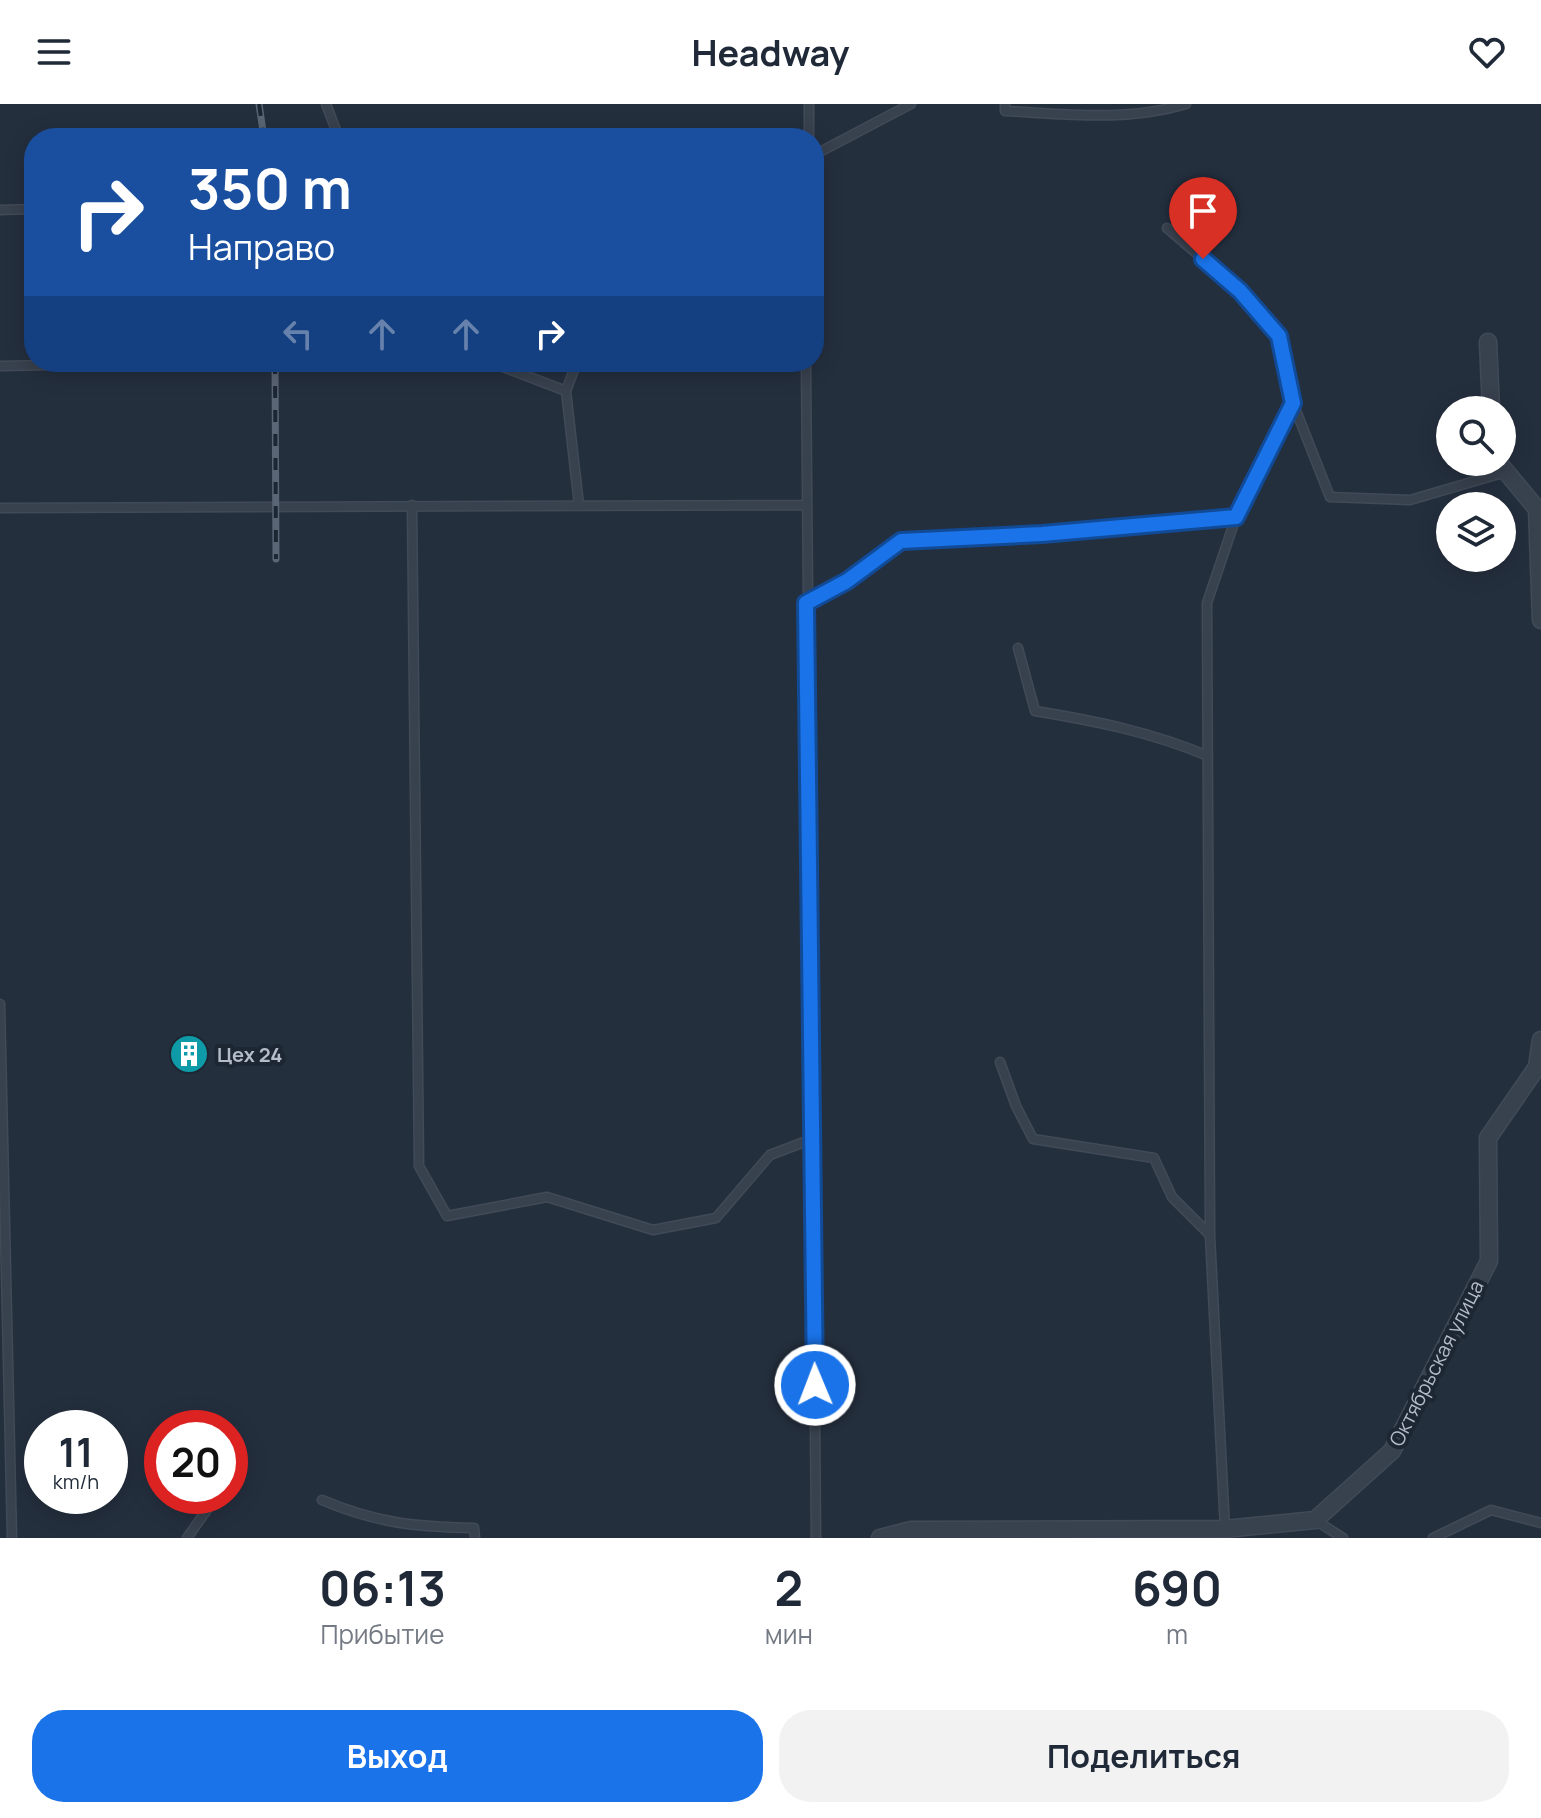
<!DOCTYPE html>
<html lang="ru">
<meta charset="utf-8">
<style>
body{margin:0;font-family:Manrope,sans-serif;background:#f2f2f3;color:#1f2937;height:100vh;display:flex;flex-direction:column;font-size:30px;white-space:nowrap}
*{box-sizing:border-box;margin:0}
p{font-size:26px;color:#747a83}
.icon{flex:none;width:44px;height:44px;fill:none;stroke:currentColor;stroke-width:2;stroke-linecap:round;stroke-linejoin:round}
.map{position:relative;height:1434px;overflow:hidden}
.side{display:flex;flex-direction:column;background:#fff;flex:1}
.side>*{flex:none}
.guide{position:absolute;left:24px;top:24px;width:800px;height:244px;border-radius:32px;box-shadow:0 4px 20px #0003;background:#1a4fa0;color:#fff;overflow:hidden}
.fabs{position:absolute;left:1436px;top:292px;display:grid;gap:16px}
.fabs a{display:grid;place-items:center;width:80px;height:80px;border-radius:50%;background:#fff;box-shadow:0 4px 20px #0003;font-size:40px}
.speed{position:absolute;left:24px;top:1306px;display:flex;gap:16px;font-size:40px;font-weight:700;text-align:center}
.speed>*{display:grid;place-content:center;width:104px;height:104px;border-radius:50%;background:#fff;box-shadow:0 4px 20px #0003;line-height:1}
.speed small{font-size:20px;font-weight:400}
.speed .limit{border:12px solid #d22;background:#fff;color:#111}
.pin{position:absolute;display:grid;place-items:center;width:68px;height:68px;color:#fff;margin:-82px -34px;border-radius:50% 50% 50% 0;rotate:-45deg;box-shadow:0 0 8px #0007}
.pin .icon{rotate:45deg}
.me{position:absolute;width:88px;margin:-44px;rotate:359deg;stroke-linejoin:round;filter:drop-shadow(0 0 6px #0008)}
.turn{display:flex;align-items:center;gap:28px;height:168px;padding:0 32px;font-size:36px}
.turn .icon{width:104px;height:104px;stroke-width:2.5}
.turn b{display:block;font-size:56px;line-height:68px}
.lanes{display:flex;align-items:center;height:76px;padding:0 32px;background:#0003;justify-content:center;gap:40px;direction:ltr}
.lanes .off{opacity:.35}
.eta{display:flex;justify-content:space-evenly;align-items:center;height:136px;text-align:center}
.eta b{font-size:48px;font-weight:700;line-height:56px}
.primary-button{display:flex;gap:16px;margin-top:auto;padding:16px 32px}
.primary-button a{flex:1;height:92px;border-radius:32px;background:#1a73e8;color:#fff;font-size:32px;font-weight:700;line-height:92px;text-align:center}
.primary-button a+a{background:#f2f2f3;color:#1f2937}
header{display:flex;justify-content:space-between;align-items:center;height:104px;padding:0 32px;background:#fff;font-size:36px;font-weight:700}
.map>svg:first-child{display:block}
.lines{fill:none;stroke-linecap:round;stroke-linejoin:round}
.service-casing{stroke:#414a57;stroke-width:11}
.minor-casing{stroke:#414a57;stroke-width:19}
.service{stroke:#38414e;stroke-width:8}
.minor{stroke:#38414e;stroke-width:16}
.rail-casing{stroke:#5a6575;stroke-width:7}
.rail{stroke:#1d2633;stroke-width:4;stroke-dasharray:12;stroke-linecap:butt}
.route-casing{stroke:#114b97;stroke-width:20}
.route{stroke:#1a73e8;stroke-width:14}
.labels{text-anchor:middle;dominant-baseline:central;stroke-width:8;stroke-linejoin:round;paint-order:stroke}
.poi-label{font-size:20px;font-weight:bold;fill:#b4bcc9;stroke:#1d2633;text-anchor:start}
.street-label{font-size:20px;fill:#b4bcc9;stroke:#1d2633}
</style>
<header><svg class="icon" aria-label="menu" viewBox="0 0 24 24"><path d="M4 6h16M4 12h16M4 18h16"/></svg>Headway<svg class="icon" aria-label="heart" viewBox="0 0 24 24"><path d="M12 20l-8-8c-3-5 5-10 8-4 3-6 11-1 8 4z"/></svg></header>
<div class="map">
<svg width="1541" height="1434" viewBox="0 0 1541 1434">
<rect width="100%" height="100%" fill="#242f3e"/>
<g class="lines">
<!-- service casing -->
<g class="service-casing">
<path id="service" d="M326,0L339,34
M1005,0V7C1065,10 1127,18 1186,0
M809,34V0
M814,51L911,0
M0,106L34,105
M1167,124L1240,187L1279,232L1293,299
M490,258L566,287L579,401
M806,258L816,1434
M0,262L203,258
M566,287L577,258
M412,401L419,1062L447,1112L547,1093L653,1126L716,1114L770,1051L812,1035
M0,404L804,401
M806,499L847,477L901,437L1042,430L1236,413
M1018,544L1035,607C1096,617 1151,628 1208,652
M0,900L12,1434
M1000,958L1016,1002L1033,1035L1154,1054L1172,1093L1210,1131
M322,1396C376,1419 416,1423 474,1424L475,1434
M1315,1416L1343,1434
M1225,1425L1210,1131L1207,499L1236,413L1293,299L1330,393L1410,396L1506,368
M187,1434L216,1393
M1433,1434L1491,1406L1541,1419"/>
</g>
<!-- minor casing -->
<g class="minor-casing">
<path id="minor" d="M1488,238L1491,306
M1498,358L1537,405L1541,516
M880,1434L911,1426L1225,1425L1315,1416L1392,1347L1489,1157L1488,1034L1537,963L1541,936"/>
</g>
<!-- service -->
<use href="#service" class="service"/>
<!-- minor -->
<use href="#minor" class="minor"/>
<!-- rail casing -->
<g class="rail-casing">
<path id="rail" d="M259,0L264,34
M275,258L276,455"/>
</g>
<!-- rail -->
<use href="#rail" class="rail"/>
</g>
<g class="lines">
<!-- route casing -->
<g class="route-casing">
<path id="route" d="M815,1281L806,499L847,477L901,437L1042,430L1236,413L1293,299L1279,232L1240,187L1203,155"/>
</g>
<!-- route -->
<use href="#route" class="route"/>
</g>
<!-- icons -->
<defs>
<g id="building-disc" transform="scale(2)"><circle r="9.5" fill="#0f9aa8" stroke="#1d2633"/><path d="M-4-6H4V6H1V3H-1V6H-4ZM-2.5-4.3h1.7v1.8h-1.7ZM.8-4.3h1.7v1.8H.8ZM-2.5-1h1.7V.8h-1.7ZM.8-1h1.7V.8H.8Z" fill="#fff"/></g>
</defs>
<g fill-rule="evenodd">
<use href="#building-disc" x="189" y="950"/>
</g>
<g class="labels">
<!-- poi labels -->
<g class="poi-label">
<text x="217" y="950">Цех 24</text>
</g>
<!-- street labels -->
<g class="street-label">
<text transform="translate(1436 1259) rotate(-63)">Октябрьская улица</text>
</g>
</g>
</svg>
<div class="fabs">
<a><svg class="icon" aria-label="search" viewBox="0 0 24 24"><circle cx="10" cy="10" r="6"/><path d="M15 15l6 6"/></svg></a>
<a><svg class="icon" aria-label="layers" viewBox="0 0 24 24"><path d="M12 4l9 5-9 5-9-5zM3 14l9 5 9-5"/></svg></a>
</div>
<div class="speed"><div>11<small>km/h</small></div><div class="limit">20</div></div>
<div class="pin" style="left:1203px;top:155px;background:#d93025"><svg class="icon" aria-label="arrive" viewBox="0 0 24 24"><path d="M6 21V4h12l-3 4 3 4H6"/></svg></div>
<svg class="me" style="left:815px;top:1281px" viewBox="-20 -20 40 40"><circle r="17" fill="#1a73e8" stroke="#fff" stroke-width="3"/><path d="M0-11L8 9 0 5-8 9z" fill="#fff"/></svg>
<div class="guide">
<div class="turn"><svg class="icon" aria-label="right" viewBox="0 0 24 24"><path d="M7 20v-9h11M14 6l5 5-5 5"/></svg><div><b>350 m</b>Направо</div></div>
<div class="lanes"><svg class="icon off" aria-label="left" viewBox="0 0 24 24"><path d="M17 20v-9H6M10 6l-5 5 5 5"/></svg><svg class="icon off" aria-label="ahead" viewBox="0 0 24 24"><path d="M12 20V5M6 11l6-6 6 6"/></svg><svg class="icon off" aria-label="ahead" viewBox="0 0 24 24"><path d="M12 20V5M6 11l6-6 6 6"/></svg><svg class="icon" aria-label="right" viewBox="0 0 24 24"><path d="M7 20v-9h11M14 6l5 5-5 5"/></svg></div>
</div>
</div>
<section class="side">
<div class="eta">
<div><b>06:13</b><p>Прибытие</p></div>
<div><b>2</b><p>мин</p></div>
<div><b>690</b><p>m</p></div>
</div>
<div class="primary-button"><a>Выход</a><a>Поделиться</a></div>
</section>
